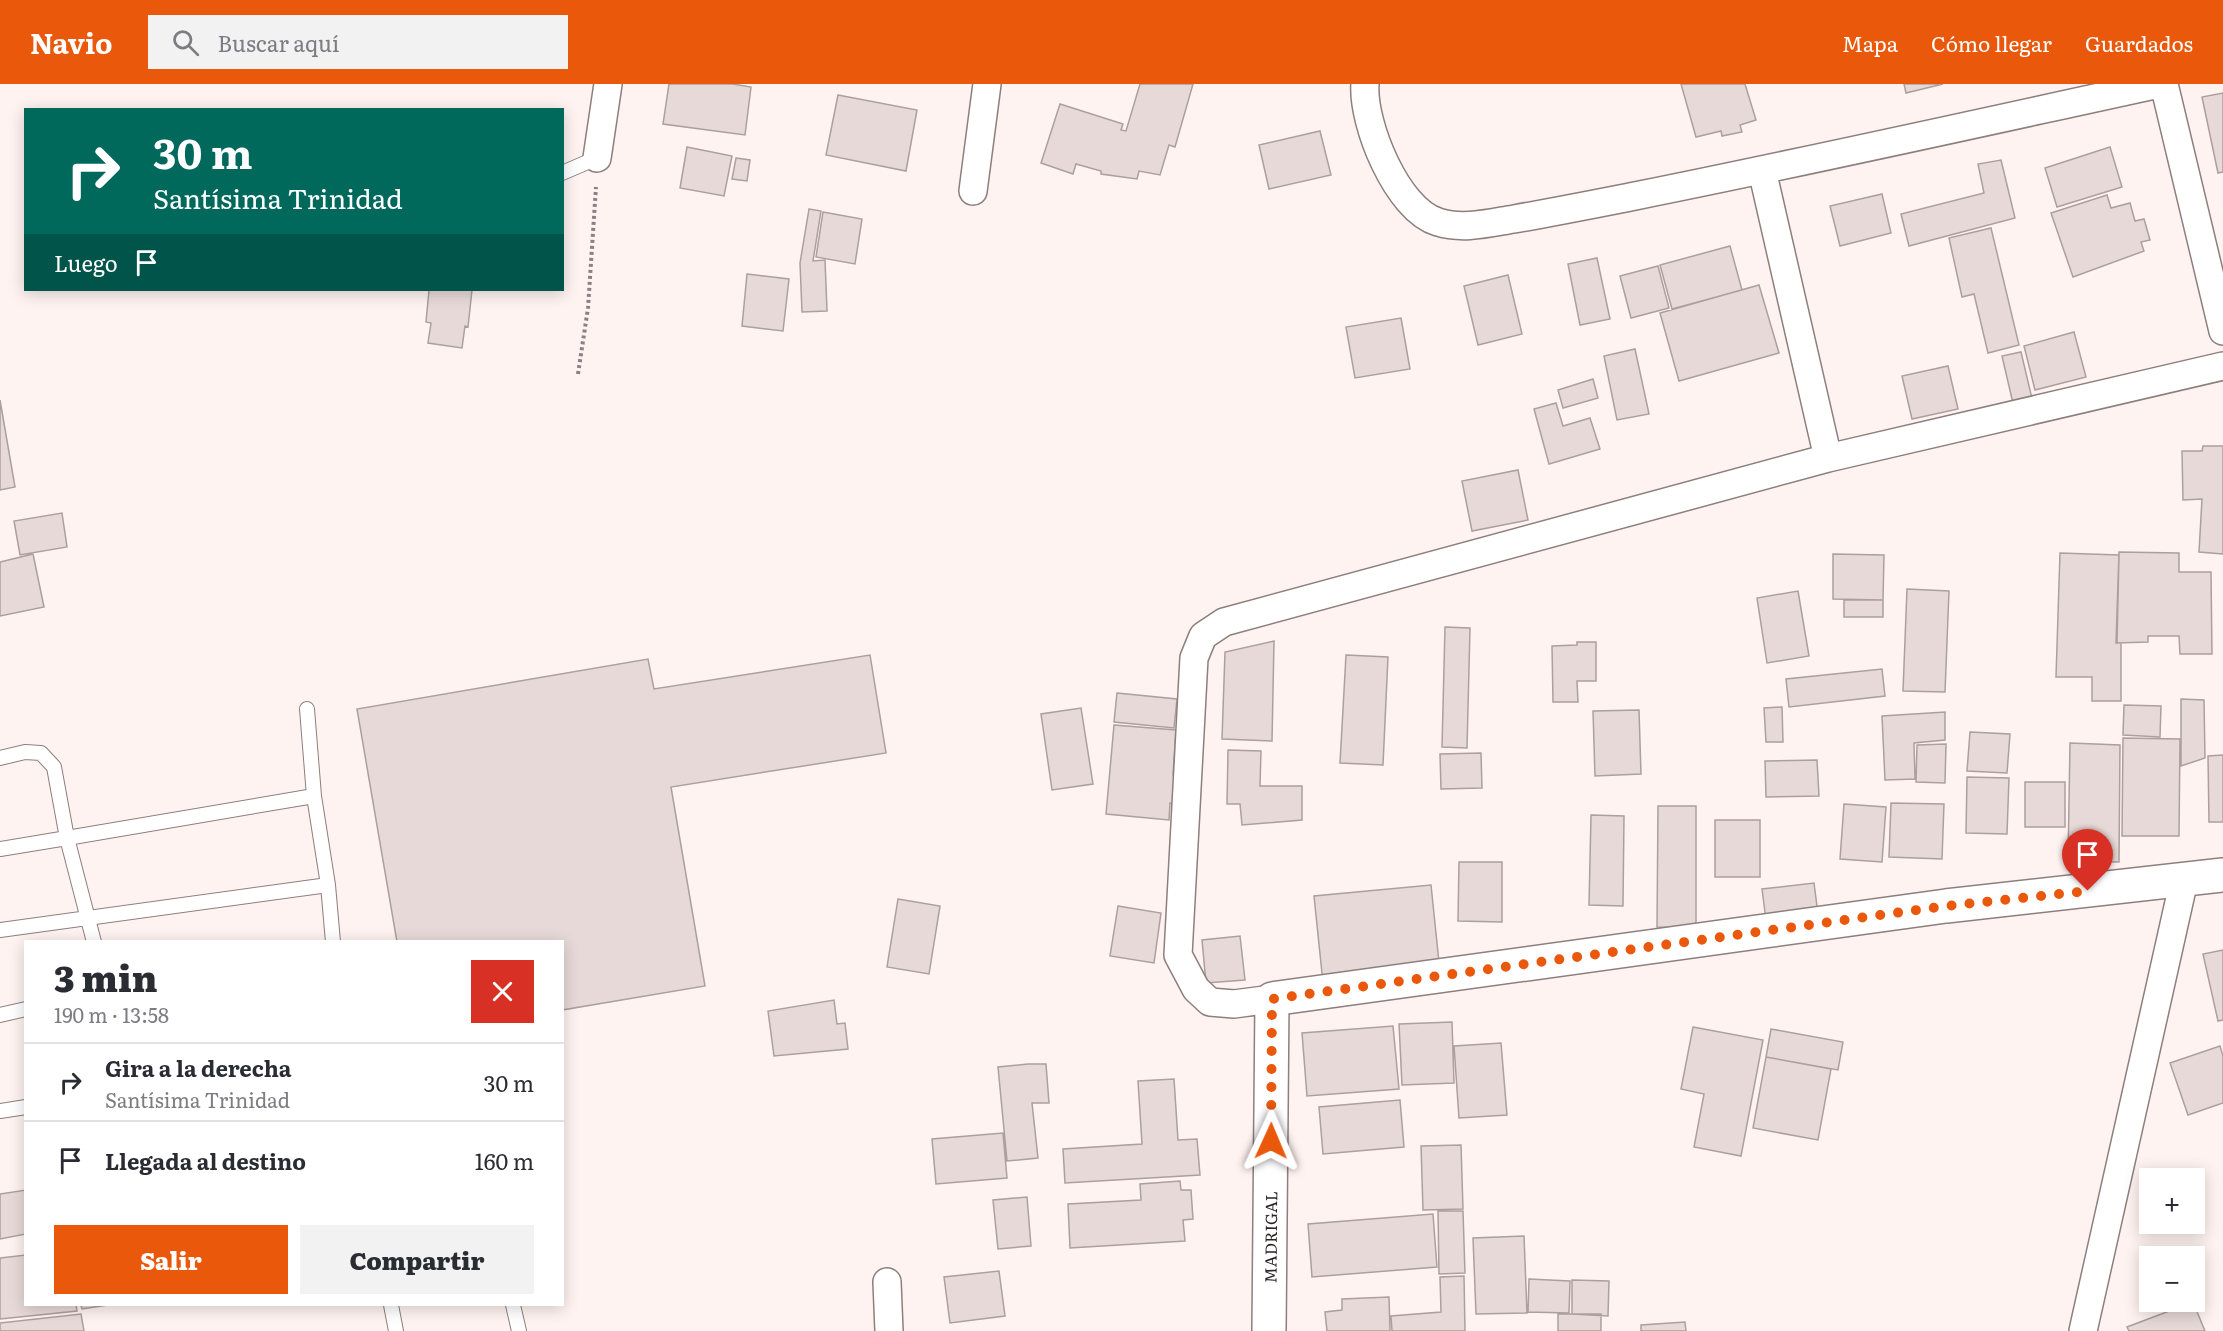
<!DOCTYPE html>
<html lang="es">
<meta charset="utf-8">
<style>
body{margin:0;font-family:Literata,serif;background:#f2f2f3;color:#2b2b33;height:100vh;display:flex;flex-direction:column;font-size:22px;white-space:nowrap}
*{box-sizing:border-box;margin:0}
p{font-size:20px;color:#7c7c81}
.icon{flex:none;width:33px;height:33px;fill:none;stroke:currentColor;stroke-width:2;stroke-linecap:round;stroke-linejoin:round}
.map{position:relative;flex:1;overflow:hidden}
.panel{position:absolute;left:24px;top:856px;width:540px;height:366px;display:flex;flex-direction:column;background:#fff;border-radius:0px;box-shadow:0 3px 15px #0003}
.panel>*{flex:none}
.hud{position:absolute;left:24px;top:24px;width:540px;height:183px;border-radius:0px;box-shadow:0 3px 15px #0003;background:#00695c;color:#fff;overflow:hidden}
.controls{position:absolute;left:2139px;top:1084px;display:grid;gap:12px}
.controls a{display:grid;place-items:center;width:66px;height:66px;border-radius:0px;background:#fff;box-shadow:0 3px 15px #0003;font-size:30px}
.pin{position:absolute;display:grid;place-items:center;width:51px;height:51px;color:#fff;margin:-62px -26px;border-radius:50% 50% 50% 0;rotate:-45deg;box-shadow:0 0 6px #0007}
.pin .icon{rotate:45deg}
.me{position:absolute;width:66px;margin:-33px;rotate:1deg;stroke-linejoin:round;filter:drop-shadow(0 0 4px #0008)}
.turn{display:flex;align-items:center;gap:21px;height:126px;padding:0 30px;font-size:27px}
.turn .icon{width:78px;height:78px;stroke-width:2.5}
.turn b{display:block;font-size:42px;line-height:51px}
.then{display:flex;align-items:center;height:57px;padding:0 30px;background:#0003;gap:12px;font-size:22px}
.round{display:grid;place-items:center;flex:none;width:63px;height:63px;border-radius:0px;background:#f2f2f3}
.headline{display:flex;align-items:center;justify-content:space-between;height:102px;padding:0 30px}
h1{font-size:36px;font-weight:800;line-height:45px}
.primary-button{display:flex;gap:12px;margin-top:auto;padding:12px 30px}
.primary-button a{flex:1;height:69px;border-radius:0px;background:#ea580c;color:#fff;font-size:24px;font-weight:800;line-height:69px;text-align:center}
.primary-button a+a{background:#f2f2f3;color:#2b2b33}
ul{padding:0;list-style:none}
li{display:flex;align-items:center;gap:18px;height:78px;padding:0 30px;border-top:2px solid #e1e1e2}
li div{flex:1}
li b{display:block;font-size:22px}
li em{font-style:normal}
header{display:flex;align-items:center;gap:36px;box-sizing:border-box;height:84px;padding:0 30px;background:#ea580c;color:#fff}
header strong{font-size:28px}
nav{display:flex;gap:33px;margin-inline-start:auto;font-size:21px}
.search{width:420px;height:54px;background:#f2f2f3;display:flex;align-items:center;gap:15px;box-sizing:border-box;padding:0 21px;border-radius:0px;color:#7c7c81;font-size:22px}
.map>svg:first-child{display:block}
.building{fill:#e7d9d7;stroke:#ac9f9c;stroke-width:1.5}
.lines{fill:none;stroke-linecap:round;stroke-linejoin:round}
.service-casing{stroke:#8c7f7d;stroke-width:16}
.minor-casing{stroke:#8c7f7d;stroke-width:30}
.tertiary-casing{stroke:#8c7f7d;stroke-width:36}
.path{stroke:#8a8180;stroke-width:4;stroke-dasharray:3 3;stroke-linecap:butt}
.service{stroke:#fff;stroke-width:14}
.minor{stroke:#fff;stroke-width:27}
.tertiary{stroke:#fff;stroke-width:33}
.route{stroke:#ea580c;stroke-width:10;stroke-dasharray:0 18}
.labels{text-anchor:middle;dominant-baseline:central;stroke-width:4.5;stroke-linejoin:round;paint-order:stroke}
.street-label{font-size:16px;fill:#292323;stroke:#fff3f1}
</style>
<header>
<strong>Navio</strong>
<div class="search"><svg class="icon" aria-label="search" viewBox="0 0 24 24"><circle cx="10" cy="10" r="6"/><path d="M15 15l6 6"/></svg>Buscar aquí</div>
<nav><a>Mapa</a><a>Cómo llegar</a><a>Guardados</a></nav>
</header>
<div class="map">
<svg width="2223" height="1247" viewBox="0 0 2223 1247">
<rect width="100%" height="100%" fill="#fff3f1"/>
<!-- building -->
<path class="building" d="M669,0H733L751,3L745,51L663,40Z
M1140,0H1193L1175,63L1169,61L1160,91L1139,87L1137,95L1101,90V87L1076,80L1073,90L1041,79L1060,20L1123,40L1121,46L1126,47Z
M1140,0H1193L1175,63L1169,61L1160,91L1139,87L1137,95L1101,90V87L1076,80L1073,90L1041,79L1060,20L1123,40L1121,46L1126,47Z
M1681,0H1745L1756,36L1740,41L1742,48L1722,52L1721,47L1696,53Z
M1904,0H1943L1906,9Z
M2223,9V88L2218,89L2202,13Z
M838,11L917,26L906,87L826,71Z
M1320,47L1331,91L1269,105L1259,61Z
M687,63L732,72L724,112L680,104Z
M2110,63L2122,103L2057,123L2045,84Z
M736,74L750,76L747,97L732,95Z
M2001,76L2015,134L1909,162L1901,130L1984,109L1978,80Z
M1882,110L1891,149L1840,162L1830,122Z
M2107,111L2111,124L2130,119L2135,137L2144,135L2150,156L2141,158L2144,167L2073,193L2051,129Z
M809,125L821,127L813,177L825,176L827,227L802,228L800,179Z
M823,128L862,135L855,180L816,173Z
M1991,144L2019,261L1988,269L1974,210L1962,213L1949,154Z
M1730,162L1742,206L1672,225L1660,181Z
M1597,174L1610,235L1580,241L1568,180Z
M1658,182L1669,224L1631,234L1620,192Z
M747,190L789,195L783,247L742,242Z
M1508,191L1522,250L1478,261L1464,202Z
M1759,201L1779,269L1679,297L1660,229Z
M429,206H472L468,243L465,242L462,264L428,259L431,239L426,238Z
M1401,234L1410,285L1355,294L1346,243Z
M2074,248L2086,293L2035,306L2024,262Z
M1635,265L1649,330L1617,336L1604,272Z
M2021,268L2034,323L2015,328L2002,272Z
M1948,282L1958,325L1912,335L1902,292Z
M1593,295L1598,314L1563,324L1558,306Z
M0,316L15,403L0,406Z
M1556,319L1563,342L1590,334L1600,365L1549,380L1534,325Z
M2203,362H2223V470L2199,468L2202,415L2183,416L2182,367H2202Z
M1518,386L1528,436L1472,447L1462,397Z
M62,429L67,463L20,471L14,437Z
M2119,468L2179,469V488H2211L2212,570H2180L2179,552H2148V558L2116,559Z
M2060,469L2119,471L2117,559H2121V617H2092V593H2056Z
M33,470L44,523L0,532V478Z
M1833,470L1884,471L1883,516L1833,515Z
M1907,505L1949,507L1945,608L1903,607Z
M1798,507L1809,572L1767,579L1757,514Z
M1844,516H1883V533H1844Z
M1445,543L1470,544L1467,664L1442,663Z
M1274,557L1272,657L1222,655L1225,568Z
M1577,558H1596V597H1577L1578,618H1553L1552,562L1577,561Z
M870,571L886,669L671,703L705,902L562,926V858H397L357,625L648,575L654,605Z
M1346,571L1388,573L1383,681L1340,679Z
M1882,585L1885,612L1789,623L1786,595Z
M1117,609L1177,615L1174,644L1114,638Z
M2181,615L2204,616L2205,674L2181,682Z
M2124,621L2161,622L2160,653L2123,651Z
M1782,623L1783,658H1766L1764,624Z
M1081,624L1093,700L1052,706L1041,630Z
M1639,626L1641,690L1595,692L1593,627Z
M1945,628V656L1914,659L1915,695L1885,696L1882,632Z
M1114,641L1176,646L1173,691H1179L1177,720L1170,719L1169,736L1106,730Z
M1970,648L2010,650L2007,689L1967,687Z
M2123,654L2180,655L2179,752H2122Z
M2070,659L2120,661L2119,778L2068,777Z
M1946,660L1945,699L1916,698L1917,661Z
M1228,666L1261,667L1260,702H1302V736L1242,741L1240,720H1227Z
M1481,669L1482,704L1441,705L1440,670Z
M2223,671V738H2209L2208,672Z
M1817,676L1819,712L1766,713L1765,677Z
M1967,693L2009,694L2007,750L1966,749Z
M2025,698H2065V743H2025Z
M1891,719L1944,720L1942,775L1889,773Z
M1844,720L1886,723L1882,778L1840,775Z
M1658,722H1696V844L1657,843Z
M1591,731L1624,732L1623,822L1589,821Z
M1715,736H1760V793H1715Z
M1459,778H1502V838L1458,837Z
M1814,799L1818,830L1766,836L1762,805Z
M1431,801L1440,888L1323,899L1314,812Z
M898,815L940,822L929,890L887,883Z
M1118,822L1161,829L1154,879L1110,872Z
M1240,852L1245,896L1206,899L1202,856Z
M2223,866V936L2218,937L2203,870Z
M834,916L837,940L845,939L848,965L774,972L768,927Z
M1452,938L1454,999L1402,1001L1399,940Z
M1393,942L1399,1005L1307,1012L1302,949Z
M1693,943L1763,956L1741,1072L1694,1063L1704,1010L1681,1005Z
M1771,945L1843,958L1838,986L1766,973Z
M1501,959L1507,1031L1459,1034L1454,962Z
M2220,962L2223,972V1019L2188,1031L2170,979Z
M1766,973L1831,985L1818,1056L1753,1044Z
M1028,980H1046L1049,1019H1032L1038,1074L1007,1077L998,983Z
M1174,995L1178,1056L1197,1055L1200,1091L1065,1099L1063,1065L1142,1060L1138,997Z
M1400,1016L1404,1063L1323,1070L1319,1023Z
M1003,1049L1007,1094L936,1100L932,1055Z
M1461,1061L1463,1125L1423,1126L1421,1062Z
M1180,1097L1181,1106H1191L1193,1135L1183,1136L1185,1157L1070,1164L1068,1120L1141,1116L1140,1100Z
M26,1106V1150L0,1155V1110Z
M1027,1113L1031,1162L998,1165L993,1116Z
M1438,1127H1463L1465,1189L1439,1190Z
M1433,1130L1437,1183L1312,1193L1308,1140Z
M1524,1152L1527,1229L1476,1230L1473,1154Z
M26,1171V1221H76L77,1227L0,1235V1174Z
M999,1187L1005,1232L950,1239L944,1193Z
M1464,1192L1465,1247H1392L1391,1232L1441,1228L1440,1193Z
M1529,1195L1570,1197L1569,1229L1528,1228Z
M1572,1196L1609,1197L1608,1232L1572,1230Z
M1389,1213L1390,1247H1327L1325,1228L1342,1226V1215Z
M2193,1218L2205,1247H2129L2127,1243Z
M81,1221H108L82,1225Z
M81,1230L84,1247H0V1239Z
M1558,1230H1601V1247H1558Z
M1685,1238L1686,1247H1641V1241Z"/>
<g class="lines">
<!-- service casing -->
<g class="service-casing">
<path id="service" d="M562,89L597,74
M307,625L314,712L328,801L333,858
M0,674L25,668L41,669L54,683L67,754L314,712
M0,765L67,754L94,858
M0,846L328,801
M0,931L26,925
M0,1027L26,1023
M391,1221L396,1247
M513,1221L519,1247"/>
</g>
<!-- minor casing -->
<g class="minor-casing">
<path id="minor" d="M1365,0C1362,39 1397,126 1438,138C1463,146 1489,139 1514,135C1554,128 1594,120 1635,112C1810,77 1984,38 2159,0
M2164,0L2223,247
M597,74L608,0
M1762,86L1828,374
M973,107L987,0
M1272,915L1234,920L1210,918L1196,905L1178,871L1194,574L1203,552L1224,538L1828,374L2223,282
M887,1198L889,1247
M2083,1247L2184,796"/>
</g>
<!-- tertiary casing -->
<g class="tertiary-casing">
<g id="tertiary">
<path id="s1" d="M1269,1247L1272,915L1946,822L2223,791"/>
</g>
</g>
<!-- path -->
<path class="path" d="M578,290L588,224L596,103"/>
<!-- service -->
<use href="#service" class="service"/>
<!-- minor -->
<use href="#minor" class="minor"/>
<!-- tertiary -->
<use href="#tertiary" class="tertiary"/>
</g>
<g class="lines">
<!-- route -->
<path class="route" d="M1271,1057L1272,915L1946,822L2088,807"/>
</g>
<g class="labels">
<!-- street labels -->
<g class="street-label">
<text stroke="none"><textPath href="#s1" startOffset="94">MADRIGAL</textPath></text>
</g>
</g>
</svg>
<div class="controls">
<a>+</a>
<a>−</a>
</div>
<div class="pin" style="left:2088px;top:807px;background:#d93025"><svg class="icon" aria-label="arrive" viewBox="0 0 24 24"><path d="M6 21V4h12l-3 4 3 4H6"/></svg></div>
<svg class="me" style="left:1271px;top:1057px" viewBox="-20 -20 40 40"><path d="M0-17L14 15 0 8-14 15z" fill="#ea580c" stroke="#fff" stroke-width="4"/></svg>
<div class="hud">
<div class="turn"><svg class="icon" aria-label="right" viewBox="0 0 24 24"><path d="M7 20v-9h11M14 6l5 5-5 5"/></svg><div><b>30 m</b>Santísima Trinidad</div></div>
<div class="then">Luego<svg class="icon" aria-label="arrive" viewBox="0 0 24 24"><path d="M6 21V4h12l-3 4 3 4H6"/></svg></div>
</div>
<section class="panel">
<div class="headline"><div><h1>3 min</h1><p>190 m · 13:58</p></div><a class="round" style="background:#d93025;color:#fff"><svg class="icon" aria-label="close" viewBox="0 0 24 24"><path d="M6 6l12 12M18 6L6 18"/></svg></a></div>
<ul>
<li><svg class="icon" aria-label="right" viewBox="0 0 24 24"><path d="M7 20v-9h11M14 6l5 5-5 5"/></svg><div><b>Gira a la derecha</b><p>Santísima Trinidad</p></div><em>30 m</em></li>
<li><svg class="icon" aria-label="arrive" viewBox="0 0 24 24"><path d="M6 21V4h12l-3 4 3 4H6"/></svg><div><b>Llegada al destino</b></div><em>160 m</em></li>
</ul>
<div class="primary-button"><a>Salir</a><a>Compartir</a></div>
</section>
</div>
